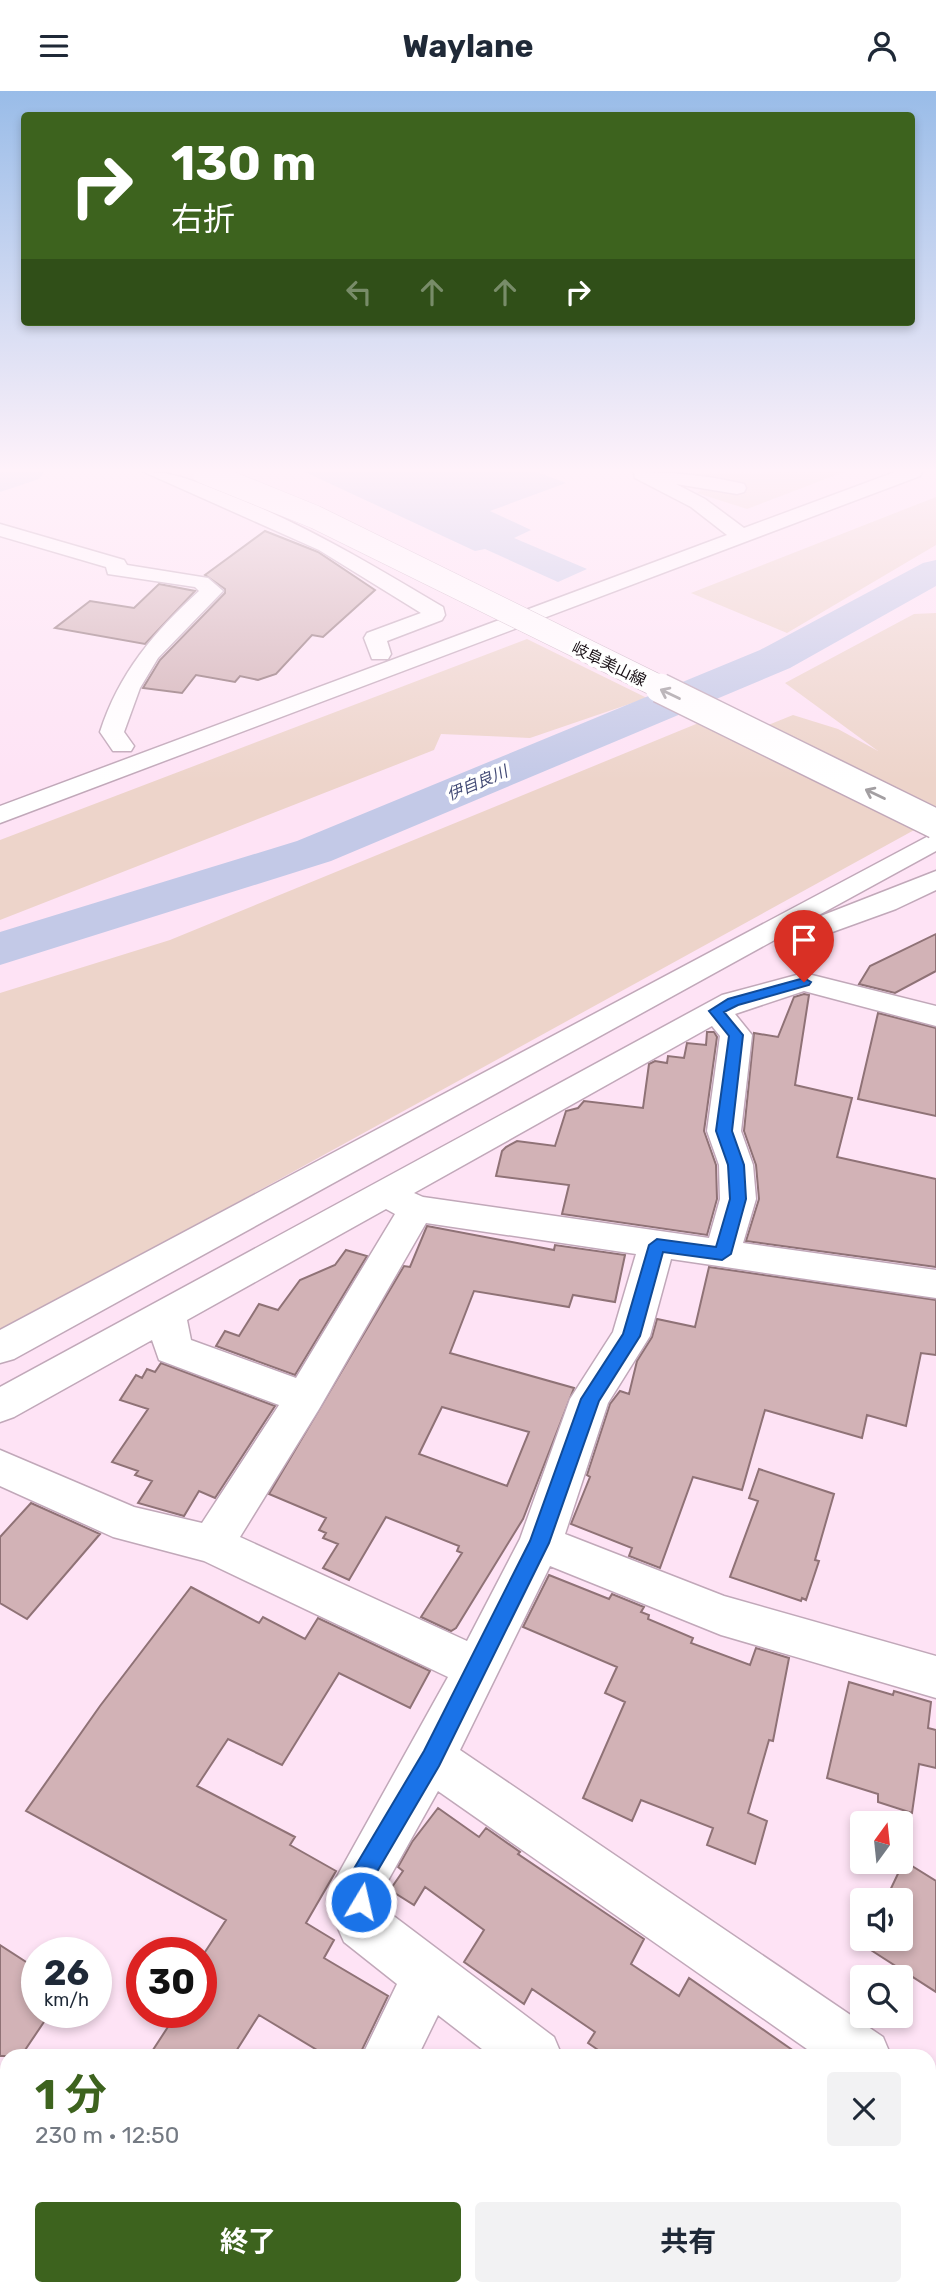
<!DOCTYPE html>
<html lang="ja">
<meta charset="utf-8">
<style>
body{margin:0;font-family:Rubik,"Noto Sans JP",sans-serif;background:#f2f2f3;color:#1f2937;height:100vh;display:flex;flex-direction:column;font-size:26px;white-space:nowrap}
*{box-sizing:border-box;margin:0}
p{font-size:23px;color:#747a83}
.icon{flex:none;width:38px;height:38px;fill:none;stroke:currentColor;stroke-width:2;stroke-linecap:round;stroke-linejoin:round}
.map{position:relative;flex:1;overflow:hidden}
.panel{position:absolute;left:0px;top:1958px;width:936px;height:247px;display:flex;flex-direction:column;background:#fff;border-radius:21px 21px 0 0;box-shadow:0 4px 10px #0003}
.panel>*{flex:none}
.hud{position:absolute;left:21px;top:21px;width:894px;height:214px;border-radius:7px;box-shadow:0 4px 10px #0003;background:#3d631e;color:#fff;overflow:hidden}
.needle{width:46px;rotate:15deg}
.fabs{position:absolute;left:850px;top:1720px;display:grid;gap:14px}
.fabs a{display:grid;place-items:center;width:63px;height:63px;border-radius:7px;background:#fff;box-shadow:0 4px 10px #0003;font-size:35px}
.speed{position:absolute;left:21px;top:1846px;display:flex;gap:14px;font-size:35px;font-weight:700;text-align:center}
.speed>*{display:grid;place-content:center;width:91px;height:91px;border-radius:50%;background:#fff;box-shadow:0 4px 10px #0003;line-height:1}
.speed small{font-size:18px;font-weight:400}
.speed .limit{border:10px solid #d22;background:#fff;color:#111}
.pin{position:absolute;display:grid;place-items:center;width:60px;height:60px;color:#fff;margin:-72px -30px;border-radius:50% 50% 50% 0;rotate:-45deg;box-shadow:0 0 7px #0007}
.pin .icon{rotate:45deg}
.me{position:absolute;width:77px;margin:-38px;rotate:9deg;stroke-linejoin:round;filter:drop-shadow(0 0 5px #0008)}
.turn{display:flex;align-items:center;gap:24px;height:147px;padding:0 35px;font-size:32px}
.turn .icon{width:91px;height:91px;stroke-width:2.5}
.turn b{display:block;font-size:49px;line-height:60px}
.lanes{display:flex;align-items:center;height:66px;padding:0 35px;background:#0003;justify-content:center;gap:35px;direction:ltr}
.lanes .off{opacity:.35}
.round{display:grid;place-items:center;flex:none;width:74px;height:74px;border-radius:7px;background:#f2f2f3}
.head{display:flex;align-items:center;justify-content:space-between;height:119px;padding:0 35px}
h1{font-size:42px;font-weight:700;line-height:52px;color:#3d631e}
.cta{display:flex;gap:14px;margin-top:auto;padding:14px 35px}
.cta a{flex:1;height:80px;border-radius:7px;background:#3d631e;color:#fff;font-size:28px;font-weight:700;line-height:80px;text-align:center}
.cta a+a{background:#f2f2f3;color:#1f2937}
header{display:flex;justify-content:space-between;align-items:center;height:91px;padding:0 35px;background:#fff;font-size:32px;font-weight:700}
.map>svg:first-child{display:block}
.green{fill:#edd4ca}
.water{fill:#c3c9e7}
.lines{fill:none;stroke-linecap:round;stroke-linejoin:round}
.river{fill:#c3c9e7;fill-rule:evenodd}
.building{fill:#d2b2b6;stroke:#8f7276;stroke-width:2;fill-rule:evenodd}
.minor-casing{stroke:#c1a8b9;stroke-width:3}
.minor{fill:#fff;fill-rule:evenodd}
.major-bridge-far1-casing{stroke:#c1a8b9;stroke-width:24;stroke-linecap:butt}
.major-bridge-casing{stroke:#c1a8b9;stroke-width:32;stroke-linecap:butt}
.major-bridge-far1{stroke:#fff;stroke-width:23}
.major-bridge{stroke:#fff;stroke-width:29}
.oneway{stroke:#a39fa2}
.route{fill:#1a73e8;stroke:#114b97;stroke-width:2}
.labels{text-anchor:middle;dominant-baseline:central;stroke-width:7;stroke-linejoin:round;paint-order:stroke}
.far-street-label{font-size:16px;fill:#191016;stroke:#fff}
.far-water-label{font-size:16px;font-style:italic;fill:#434b76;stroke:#fff}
</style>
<header><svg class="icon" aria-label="menu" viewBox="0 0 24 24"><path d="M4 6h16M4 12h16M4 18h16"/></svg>Waylane<svg class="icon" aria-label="person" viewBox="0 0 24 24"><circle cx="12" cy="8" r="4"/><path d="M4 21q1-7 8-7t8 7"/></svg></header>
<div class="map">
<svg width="936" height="2204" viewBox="0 0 936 2204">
<rect width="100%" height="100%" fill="#fee3f5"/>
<!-- green -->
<path class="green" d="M844,381L747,418L697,402L717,388L683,382Z
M936,406V454L787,542L691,502Z
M936,522V727L0,1242V902L170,849L718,624L746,643L793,624L838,638L878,660L785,592L914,523Z
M527,548L647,607L530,647L441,643L434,659L0,829V749Z"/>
<!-- water -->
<path class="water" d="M305,381H537L566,392L490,420L531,439L514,447L587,478L558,491L485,458L475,460Z"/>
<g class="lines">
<!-- river -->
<path class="river" d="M0,381H44L39,388L0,401Z
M936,469V495L790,577L331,770L0,874V841L297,750L760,559L923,472Z"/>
</g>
<!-- building -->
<path class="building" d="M265,440L318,461L375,499L323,546L312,544L276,583L258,589L240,585L235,591L196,584L182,602L143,597L160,569L225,502V498L205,484Z
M159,493L195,500L145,553L55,537L90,510L134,517Z
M936,843V880L895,902L859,893L870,875Z
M804,903L809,904L795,994L852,1007L837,1066L936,1088V1176L746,1150L759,1108L756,1074L744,1040L754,942L778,946L794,906Z
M878,922L936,937V1025L858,1008Z
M707,941H714L717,946L704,1040L716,1074L717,1108L707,1144L562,1123L569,1094L496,1085L502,1060L506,1056L517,1050L555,1055L566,1020L578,1017L584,1010L643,1017L649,973L655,970L667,972L668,965L684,967L687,952L706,954Z
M427,1135L554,1159L555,1154L625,1164L615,1211L573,1204L569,1216L474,1200L450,1262L574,1297L523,1428L456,1537L451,1540L421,1526L462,1462L457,1460L459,1455L386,1426L349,1489L323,1477L338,1453L323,1447L326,1442L319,1439L326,1427L269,1403L404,1175L410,1176ZM442,1316L529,1341L507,1395L419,1363Z
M346,1159L367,1165L295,1284L216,1255L225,1240L239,1245L259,1213L278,1219L300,1189L335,1174Z
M709,1176L936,1209V1264L921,1262L906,1335L867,1324L862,1347L765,1319L742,1399L693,1386L660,1477L629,1465L632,1457L571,1433L590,1386L587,1384L610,1313L620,1300L629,1303L637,1270L652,1246L657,1228L695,1236Z
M161,1272L275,1315L215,1407L199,1400L184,1425L138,1412L152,1390L135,1384L138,1380L112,1371L148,1318L120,1309L136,1284L142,1287L147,1278L155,1281Z
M759,1378L834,1403L815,1469L819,1470L806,1509L802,1507L801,1510L730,1486L758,1410L749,1407Z
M31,1412L100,1443L27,1528L0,1512V1446Z
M549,1484L609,1508L612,1503L644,1516L641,1521L649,1524L648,1528L693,1547L691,1552L750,1574L756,1557L789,1567L773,1650L769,1649L748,1722L767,1730L755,1773L707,1754L713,1737L641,1709L632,1730L583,1707L625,1611L605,1602L617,1576L523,1536Z
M191,1496L259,1532L263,1526L305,1548L318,1527L430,1580L410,1617L339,1582L282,1674L228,1648L197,1695L295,1746L290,1754L336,1780L306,1832L334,1849L324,1867L388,1905L359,1965H327L259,1924L233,1965H149L177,1922H201V1867L226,1829L26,1720L100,1615Z
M849,1591L893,1604L894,1600L931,1611L928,1637L936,1639V1677L919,1673L912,1722L878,1711V1703L827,1687Z
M438,1717L479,1746L486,1737L520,1761L518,1763L644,1848L631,1873L679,1905L689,1887L801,1965H607L588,1952L595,1941L532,1898L524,1913L464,1871L484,1839L425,1796L414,1814L390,1799L403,1780L398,1776L412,1751Z
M904,1770L936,1790V1901L863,1854L866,1848H901V1810H885Z
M0,1854L37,1878V1922H50L21,1965H0Z"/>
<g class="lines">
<!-- minor casing -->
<g class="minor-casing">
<path id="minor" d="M144,381C177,381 195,391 225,402C303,432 372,474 443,516L445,524L442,529L387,550L391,563L388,568H372L364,547L367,542L421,522L319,459Z
M634,381C669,381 707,384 744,393L746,397L744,401L737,403L676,393L705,408L744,437L895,381H922L920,385L0,732V715L727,444L691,416L635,387Z
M0,433L124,469L127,474L208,487L223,500L158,567L140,597L124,641L134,655L131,660H113L100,641C119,582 154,541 199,500L195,496L108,483L106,476L0,445Z
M936,741V760L808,830L936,780V799L896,818L813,848L803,851L793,848L789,841L14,1268L0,1272V1239Z
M804,882L936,915V935L804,900L735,923L752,944L741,1040L753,1074L756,1108L743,1152L936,1179V1207L671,1168L650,1245L608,1312L565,1443L724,1505L936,1565V1607L721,1544L550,1475L460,1659L883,1946L891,1965H817L438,1700L386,1793L387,1820L554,1946L562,1965H491L438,1924L418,1965H362L397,1893L344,1851L336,1833L335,1789L448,1586L204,1470L113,1446L0,1395V1359L134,1416L202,1432L279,1314L159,1269L152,1249L14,1326L0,1331V1296L722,904ZM712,935L720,945L707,1040L719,1074L720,1108L709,1147L423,1106L414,1102ZM386,1118L395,1123L296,1287L191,1249L187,1229ZM426,1132L636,1163L613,1241L570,1308L520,1448L467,1550L240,1446L319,1318Z
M929,1982L936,1985V2042L929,2039Z
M0,1986L7,1989V2047L0,2044Z
M195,2198H299L296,2204H197Z
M507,2198H569L566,2204H505Z
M730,2198H792L794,2204H733Z
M815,2198H875L873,2204H813Z"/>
</g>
<!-- minor -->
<use href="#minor" class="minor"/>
<!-- major-bridge-far1 casing -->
<g class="major-bridge-far1-casing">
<path id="major-bridge-far1" d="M204,381L315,426L664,598"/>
</g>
<!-- major-bridge casing -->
<g class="major-bridge-casing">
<path id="major-bridge" d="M660,597L936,733"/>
</g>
<!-- major-bridge-far1 -->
<use href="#major-bridge-far1" class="major-bridge-far1"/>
<!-- major-bridge -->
<use href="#major-bridge" class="major-bridge"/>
</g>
<!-- one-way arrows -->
<defs><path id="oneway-shaft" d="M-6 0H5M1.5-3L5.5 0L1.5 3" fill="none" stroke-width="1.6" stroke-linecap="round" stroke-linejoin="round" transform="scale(1.75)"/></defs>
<g class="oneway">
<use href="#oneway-shaft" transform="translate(670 603) rotate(-154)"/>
<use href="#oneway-shaft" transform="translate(875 703) rotate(-154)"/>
</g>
<!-- sky -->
<linearGradient id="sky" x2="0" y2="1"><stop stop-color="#99bce8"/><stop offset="0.55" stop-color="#fff2fa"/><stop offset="1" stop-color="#fff2fa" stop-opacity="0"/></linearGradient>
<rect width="936" height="690" fill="url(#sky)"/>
<!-- route -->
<path class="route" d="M804,887L811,891L809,894L738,914L724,921L743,944L732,1040L744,1074L746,1108L731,1163L722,1169L663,1161L640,1245L599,1310L549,1452L439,1675L371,1791L372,1811L369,1819L361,1823L353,1819L348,1789L352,1781L424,1660L530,1450L581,1308L623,1243L649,1154L657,1148L716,1156L730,1108L728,1074L716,1040L729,945L709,920L728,908Z"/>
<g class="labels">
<!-- far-street labels -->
<g class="far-street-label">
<text transform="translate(609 573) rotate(26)">岐阜美山線</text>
</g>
<!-- far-water labels -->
<g class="far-water-label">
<text transform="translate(477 692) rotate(-23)">伊自良川</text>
</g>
</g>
</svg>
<div class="fabs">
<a><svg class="needle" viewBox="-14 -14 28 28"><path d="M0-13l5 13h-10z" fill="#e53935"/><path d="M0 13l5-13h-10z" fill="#747a83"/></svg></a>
<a><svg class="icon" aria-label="sound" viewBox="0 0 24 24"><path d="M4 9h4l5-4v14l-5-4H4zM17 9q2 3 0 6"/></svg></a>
<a><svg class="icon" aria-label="search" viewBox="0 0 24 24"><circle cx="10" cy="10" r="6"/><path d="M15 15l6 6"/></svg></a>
</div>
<div class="speed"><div>26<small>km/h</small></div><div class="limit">30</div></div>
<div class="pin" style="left:804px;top:891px;background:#d93025"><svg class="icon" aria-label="arrive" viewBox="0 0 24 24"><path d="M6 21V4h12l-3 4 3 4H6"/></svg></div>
<svg class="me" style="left:361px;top:1811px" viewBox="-20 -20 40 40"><circle r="17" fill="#1a73e8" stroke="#fff" stroke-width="3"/><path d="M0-11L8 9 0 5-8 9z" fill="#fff"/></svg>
<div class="hud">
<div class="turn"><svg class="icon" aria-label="right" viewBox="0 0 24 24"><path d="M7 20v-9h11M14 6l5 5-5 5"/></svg><div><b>130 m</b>右折</div></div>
<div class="lanes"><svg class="icon off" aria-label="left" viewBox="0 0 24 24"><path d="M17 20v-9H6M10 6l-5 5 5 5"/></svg><svg class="icon off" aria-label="ahead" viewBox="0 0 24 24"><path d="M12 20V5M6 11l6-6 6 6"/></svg><svg class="icon off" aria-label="ahead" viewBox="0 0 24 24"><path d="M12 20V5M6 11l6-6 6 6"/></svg><svg class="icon" aria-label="right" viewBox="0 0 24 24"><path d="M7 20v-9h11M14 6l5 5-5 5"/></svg></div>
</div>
<section class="panel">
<div class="head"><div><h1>1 分</h1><p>230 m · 12:50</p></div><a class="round"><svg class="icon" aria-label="close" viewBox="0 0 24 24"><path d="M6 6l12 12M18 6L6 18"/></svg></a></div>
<div class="cta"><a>終了</a><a>共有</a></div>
</section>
</div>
